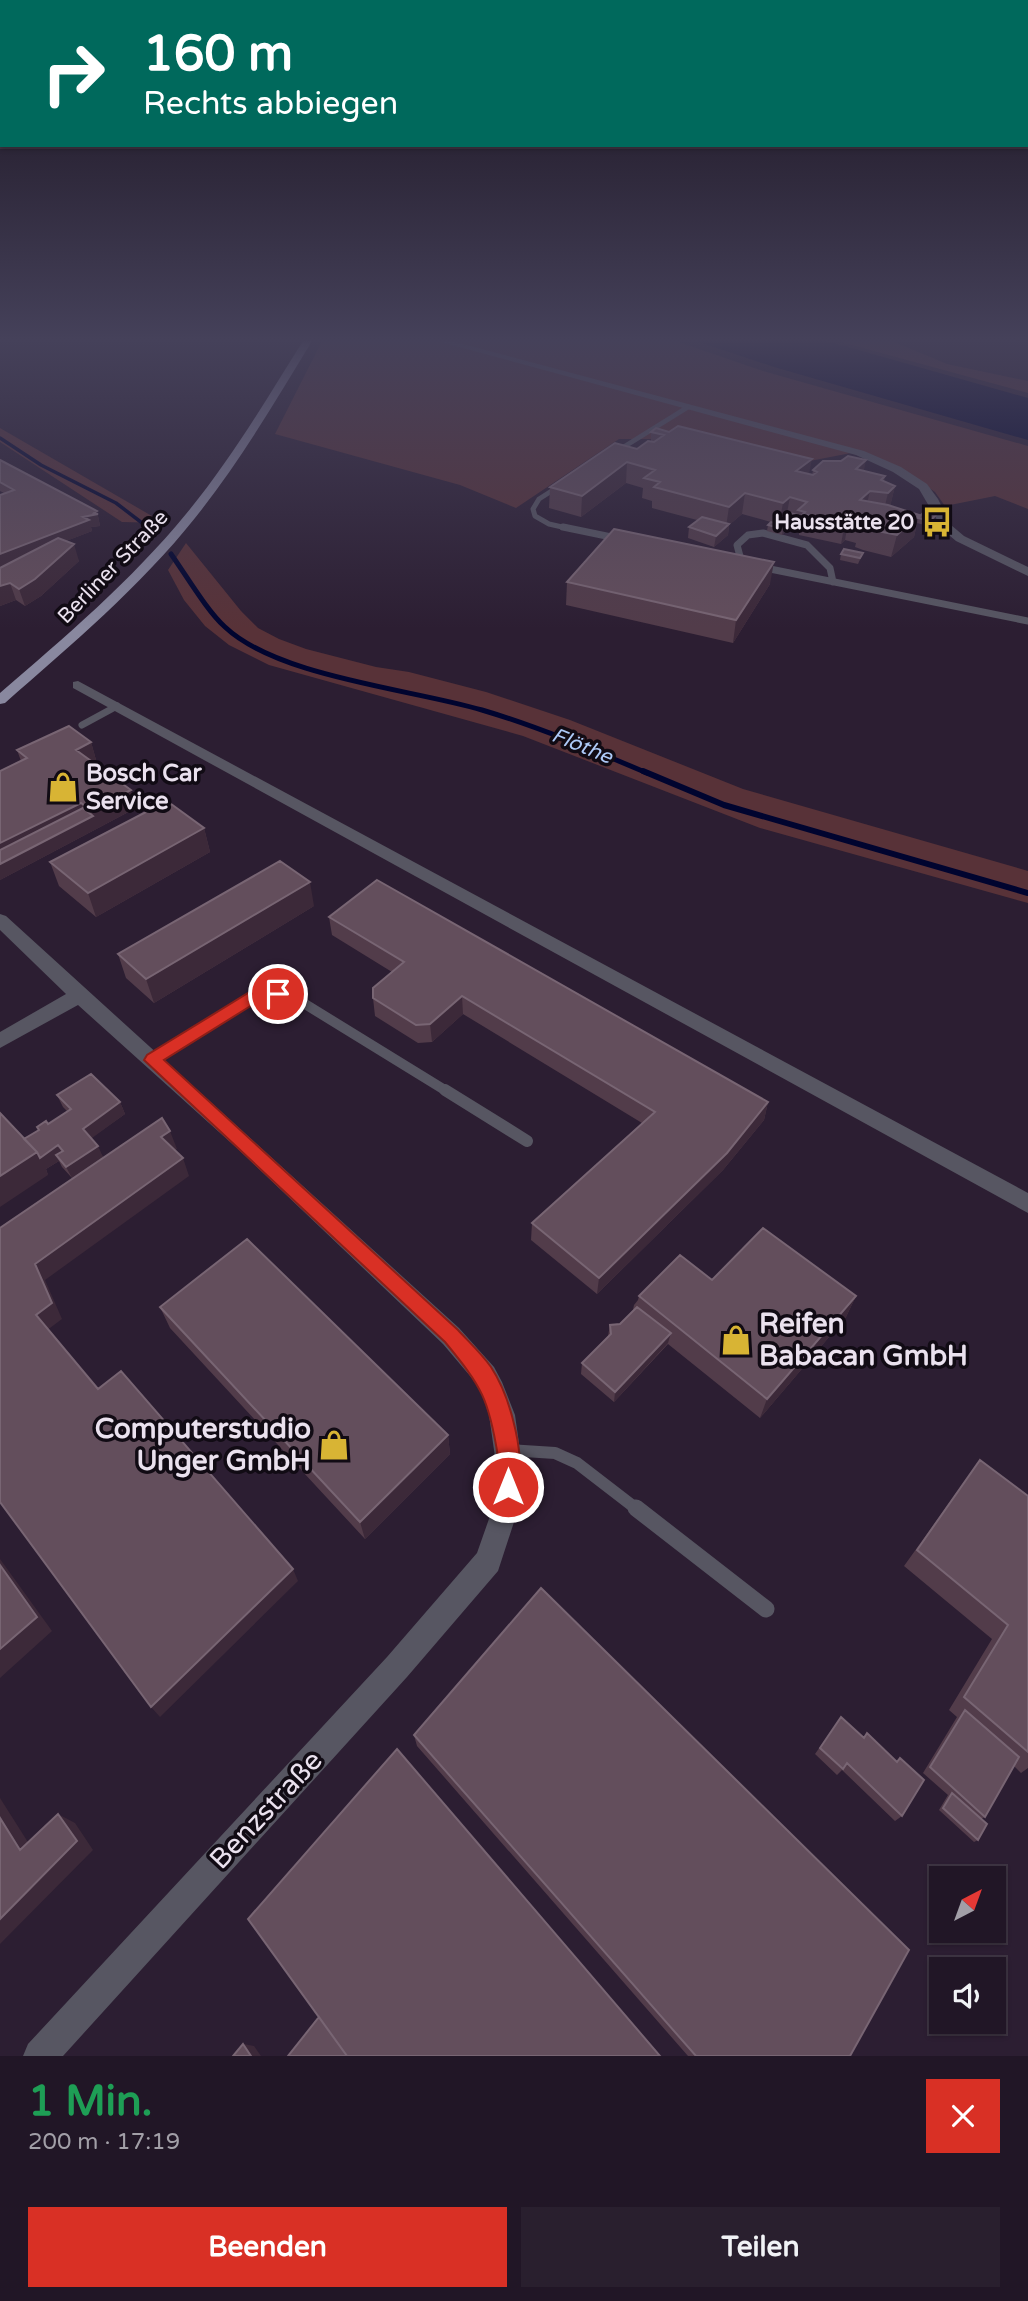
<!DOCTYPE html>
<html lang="de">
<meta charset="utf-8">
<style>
body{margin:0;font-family:"Varela Round",sans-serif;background:#291f2e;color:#f1f3f6;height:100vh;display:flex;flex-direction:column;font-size:26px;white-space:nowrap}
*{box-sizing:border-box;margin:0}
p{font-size:23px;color:#a29fa7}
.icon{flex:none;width:38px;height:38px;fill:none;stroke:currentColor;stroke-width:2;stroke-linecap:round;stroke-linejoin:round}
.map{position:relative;height:2056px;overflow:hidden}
.details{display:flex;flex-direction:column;background:#211626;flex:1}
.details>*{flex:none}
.banner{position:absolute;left:0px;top:0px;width:1029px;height:147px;box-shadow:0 2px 5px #0004,0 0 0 2px #3e3543;background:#00695c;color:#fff;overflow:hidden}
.needle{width:46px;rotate:41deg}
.tools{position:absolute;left:929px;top:1866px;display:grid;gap:14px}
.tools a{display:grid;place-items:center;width:77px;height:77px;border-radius:0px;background:#211626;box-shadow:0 2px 5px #0004,0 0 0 2px #3e3543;font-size:35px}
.pin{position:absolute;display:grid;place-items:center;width:60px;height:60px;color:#fff;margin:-30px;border:4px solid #fff;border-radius:50%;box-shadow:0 2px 7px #0007}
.me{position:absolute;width:77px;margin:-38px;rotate:0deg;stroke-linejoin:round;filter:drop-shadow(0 0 5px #0008)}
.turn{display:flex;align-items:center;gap:24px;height:147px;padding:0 28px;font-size:32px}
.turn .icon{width:91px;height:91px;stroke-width:2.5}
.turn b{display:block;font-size:49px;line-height:60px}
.round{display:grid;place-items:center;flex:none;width:74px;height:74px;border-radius:0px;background:#291f2e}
.headline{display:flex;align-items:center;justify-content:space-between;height:119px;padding:0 28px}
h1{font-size:42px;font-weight:700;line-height:52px;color:#1e9e55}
.button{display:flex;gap:14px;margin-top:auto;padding:14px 28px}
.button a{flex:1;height:80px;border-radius:0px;background:#d93025;color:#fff;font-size:28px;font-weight:700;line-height:80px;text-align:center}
.button a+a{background:#291f2e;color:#f1f3f6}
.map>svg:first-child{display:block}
.green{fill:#583238}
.water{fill:#00042f}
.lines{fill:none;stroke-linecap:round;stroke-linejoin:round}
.stream-far2{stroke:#00042f;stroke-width:3.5}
.stream-far1{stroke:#00042f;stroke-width:5}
.stream{stroke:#00042f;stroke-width:6}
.service-far4{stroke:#575662;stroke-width:5}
.service-far3{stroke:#575662;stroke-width:7}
.service-far2{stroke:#575662;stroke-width:10}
.service-far1{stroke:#575662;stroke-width:12}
.service{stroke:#575662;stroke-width:17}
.minor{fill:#575662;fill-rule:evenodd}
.primary{fill:#89889f;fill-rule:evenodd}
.wall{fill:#523c4a}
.shaded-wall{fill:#3c2939}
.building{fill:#634e5c;stroke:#786573;stroke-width:2}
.route{fill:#d93025;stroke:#8d1f18;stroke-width:2}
.labels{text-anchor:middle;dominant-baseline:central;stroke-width:7;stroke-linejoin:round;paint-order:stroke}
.far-poi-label{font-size:21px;font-weight:bold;fill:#eae1ee;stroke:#110b14;text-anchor:end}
.far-street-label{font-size:21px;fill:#eae1ee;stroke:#110b14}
.far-water-label{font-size:21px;font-style:italic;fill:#adc9f7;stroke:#110b14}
.poi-label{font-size:24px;font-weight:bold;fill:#eae1ee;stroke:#110b14;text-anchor:start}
.near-poi-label{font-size:28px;font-weight:bold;fill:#eae1ee;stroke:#110b14;text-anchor:start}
.near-street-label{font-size:28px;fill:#eae1ee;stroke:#110b14}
</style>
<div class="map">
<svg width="1028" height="2056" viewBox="0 0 1028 2056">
<rect width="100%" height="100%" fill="#2c1e32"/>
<!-- green -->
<path class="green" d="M322,341H676L763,371L1028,446V509L995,496L945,506L935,492L906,472L851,453L784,466L677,439H619L516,508L460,485L275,434Z
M837,341H892L947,364L1028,381V393Z
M0,428L164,523L122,522L0,442Z
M186,543L241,611L258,628L279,639L306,649L376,667L409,672L486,692L570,720L743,789L1028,871V903L760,828L523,736L269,665L229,645L205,626L184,600L168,570Z"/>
<!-- water -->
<path class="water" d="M696,341H827L1028,398V440L774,367Z"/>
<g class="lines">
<!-- stream-far2 -->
<path class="stream-far2" d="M0,438L41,465L116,503L150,529"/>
<!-- stream-far1 -->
<path class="stream-far1" d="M148,527L154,533
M171,554C186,575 207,611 225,627C278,677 411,689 482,710C539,727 593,750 647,773"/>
<!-- stream -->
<path class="stream" d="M643,771L724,805L1028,893"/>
<!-- service-far4 -->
<path class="service-far4" d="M614,453L688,407
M561,485L539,499L533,509L535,516L549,524L571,529"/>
<!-- service-far3 -->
<path class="service-far3" d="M563,527L621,539
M742,564L737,545L748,535L763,533L807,545L830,568L833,582
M760,567L1028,621
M82,725L117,706"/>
<!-- service-far2 -->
<path class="service-far2" d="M152,1060L253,997L278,994L305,1004L448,1092"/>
<!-- service-far1 -->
<path class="service-far1" d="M445,1090L527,1141
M508,1450L555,1453L577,1463L638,1510"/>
<!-- service -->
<path class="service" d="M636,1508L766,1609"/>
<!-- minor -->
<path class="minor" d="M437,341H452L864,451L901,467L927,484L938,499L951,525L964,536L1028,567V576L956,541L943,530L919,489L893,472L856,455Z
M78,681L1028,1193V1213L73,688V682Z
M0,914L6,916L459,1328L494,1367L502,1382L515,1415L522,1464L516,1516L498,1571L407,1677L63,2056H23L28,2044L387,1657L477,1553L490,1516L496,1464L489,1415L482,1394L476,1383L443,1344L239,1150L78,1005L0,1048V1032L66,994L0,930Z"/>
<!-- primary -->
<path class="primary" d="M303,341H312C275,402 239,463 195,518C140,587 71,645 5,703L0,704V693C65,637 131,581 186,514C230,461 266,400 303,341Z"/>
</g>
<!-- wall -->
<path class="wall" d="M651,432L812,475L813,470L864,471L885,476L884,481L895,486L890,506L934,520L928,526L917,523L914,537L891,557L863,550L855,547L856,543L845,540L841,544L799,535V533L794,531L796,522L782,535L767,531L768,525L778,524L742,514L729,525L728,535L714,547L688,538L689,527L697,520L652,508V501L642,498L643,488L626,483L581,517L549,508L550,487L637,449L651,442Z
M0,460L97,511L100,526L91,527L92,531L66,541L79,561L41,596L25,606L16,600L0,606L4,493L0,491Z
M863,553L858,564L840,560L841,554Z
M567,582L770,584L733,643L566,605Z
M91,742L96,760L93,762L136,808L0,880L21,761L17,750Z
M204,828L210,852L96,917L59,886L50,862Z
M314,906L154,1003L126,978L118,954Z
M329,917L768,1102L764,1120L723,1170L597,1294L531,1240L532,1223L642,1123L463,1014L432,1042L418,1043L375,1016L373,998L392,972L332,935Z
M57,1095L120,1102L125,1114L91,1138L103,1157L72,1178L62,1167L59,1161L46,1169L48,1175L24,1139L38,1130L37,1127L48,1124L67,1111L63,1107Z
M712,1280L856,1296L846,1317L760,1418L668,1344L614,1402L581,1374L582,1363L608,1336L610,1325L620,1324L633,1310L634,1305L638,1300L639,1296Z
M160,1307L448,1435L450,1454L365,1539L170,1328Z
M980,1460L1028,1496V1768L1021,1773L1014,1766L985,1817L981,1819L978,1840L974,1842L939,1810L948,1795L923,1773L957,1717L949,1710L992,1639L904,1566Z
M841,1717L863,1737L867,1733L896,1761L900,1758L902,1816L895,1821L842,1770L837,1775L815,1754L836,1724Z
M414,1735L850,2056H688L417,1746Z"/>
<!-- shaded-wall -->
<path class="shaded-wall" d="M812,459L808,479L796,471Z
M866,460L862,481L856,469Z
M627,462L626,483L581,517L582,496Z
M895,486L890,507L883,514L888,493Z
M870,491L865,512L855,522L860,500Z
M745,493L742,514L729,525L728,535L714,547L716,536L726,527L729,507Z
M790,497L786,518L779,524L783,503Z
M97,511L100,526L91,527L92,531L0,567V554Z
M919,515L914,537L891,557L897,535Z
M936,515L934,520L928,526L930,521Z
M797,516L796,522L782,535L783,529Z
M849,518L845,540L841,544L845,522Z
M74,544L79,561L41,596L25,606L19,589Z
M774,562L770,584L733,643L736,620Z
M10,583L16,600L0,606V586Z
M91,742L96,760L82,768L76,750Z
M131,790L136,808L0,880V843L81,803L87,820L93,816L91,810Z
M204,828L210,852L96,917L88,893Z
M310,882L314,906L154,1003L146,979Z
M462,996L463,1014L432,1042L430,1024Z
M120,1102L125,1114L88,1141L83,1129Z
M768,1102L764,1120L723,1170L597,1294L599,1278Z
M170,1131L177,1149L167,1155L161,1137Z
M58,1145L64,1157L56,1155L59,1161L46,1169L48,1175L0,1207V1176L37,1152Z
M98,1146L103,1157L72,1178L66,1167Z
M183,1158L189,1176L45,1280L62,1319L46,1331L36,1315L35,1264Z
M856,1296L846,1317L760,1418L767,1399Z
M671,1333L668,1343L614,1402L615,1392Z
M448,1435L450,1454L365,1539L360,1522Z
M0,1559L52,1631L0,1678Z
M293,1569L298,1581L160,1717L151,1707Z
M0,1798L38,1858L20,1850L0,1818Z
M58,1814L75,1823L93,1850L0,1944V1919Z
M243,2044L254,2046L261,2056H251Z"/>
<!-- building -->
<path class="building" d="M678,426L812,459L796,471L813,475L817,472L813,470L823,461H841L848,456L866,460L856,469L885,476L881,480L895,486L888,493L870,491L860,500L888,505L919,515L897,535L868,529L859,525L863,522L849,518L845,522L803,514L805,512L798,510L807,502L790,497L783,503L745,493L729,507L654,487L660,482L644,478L655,470L627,462L582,496L550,487L615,443L637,449L648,441L654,442L664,435L651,432L656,428L669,432Z
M0,460L97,511L94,513L98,514L83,517L89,520L0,554V495L14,490L0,482Z
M924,512L936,515L930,521L918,518Z
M790,513L798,515L783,529L768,525L771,522L778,524Z
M702,517L729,524L716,536L689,527Z
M614,529L774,562L736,620L567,582Z
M58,538L74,544L35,579L19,589L10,583L0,586V568Z
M844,549L863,553L860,558L841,554Z
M69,726L91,742L76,750L131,790L91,810L81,803L0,843V771L27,758L17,750Z
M167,801L204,828L88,893L50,862Z
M83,808L93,816L0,864V850Z
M280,861L310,882L146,979L118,954Z
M377,880L768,1102L727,1153L599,1278L532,1223L655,1112L462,996L430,1024L416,1025L373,998V988L404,962L329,917Z
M91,1074L120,1102L83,1129L98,1146L66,1167L56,1155L63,1151L58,1145L40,1158L37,1152L24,1139L39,1130L37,1127L46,1121L48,1124L71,1109L57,1095Z
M0,1113L37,1152L0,1176Z
M162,1118L170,1131L161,1137L183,1158L35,1264L52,1303L36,1315L98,1389L121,1371L293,1569L151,1707L0,1502V1228Z
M763,1228L856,1296L767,1399L639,1296L680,1255L712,1280Z
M247,1239L448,1435L360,1522L160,1307Z
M637,1307L671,1333L615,1392L582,1363L611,1334L610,1325L620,1324Z
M980,1460L1028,1496V1752L964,1697L1008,1625L917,1550Z
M0,1565L37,1617L0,1649Z
M541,1588L909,1950L850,2056H696L414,1735Z
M965,1710L1019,1757L985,1817L930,1767Z
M841,1717L864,1738L867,1733L897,1762L900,1758L924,1780L902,1816L847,1763L843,1769L820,1748Z
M397,1749L660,2056H347L248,1919Z
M952,1793L987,1824L978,1840L943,1808Z
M58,1814L77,1841L0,1919V1818L20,1850Z
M319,2017L347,2056H288Z
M243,2044L251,2056H233Z"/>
<!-- sky -->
<linearGradient id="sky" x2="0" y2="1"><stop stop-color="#18101c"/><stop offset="0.54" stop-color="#45415a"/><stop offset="1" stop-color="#45415a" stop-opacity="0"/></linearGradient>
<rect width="1028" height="629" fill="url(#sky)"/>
<!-- route -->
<path class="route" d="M278,989L285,994L283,998L257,1002L164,1060L458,1330C469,1342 482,1354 491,1367C510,1396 529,1462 515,1495L508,1498L500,1495C495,1482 500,1470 498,1457C489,1399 482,1387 445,1342L144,1060L147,1055L248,993Z"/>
<!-- icons -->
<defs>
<g id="bus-bare" transform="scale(2.415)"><path d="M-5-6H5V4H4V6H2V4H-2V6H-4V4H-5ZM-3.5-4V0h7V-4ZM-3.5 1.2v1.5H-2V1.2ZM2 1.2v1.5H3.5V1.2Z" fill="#d8b434" stroke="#110b14" stroke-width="2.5" paint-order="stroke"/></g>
<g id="shop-bare" transform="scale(2.415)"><path d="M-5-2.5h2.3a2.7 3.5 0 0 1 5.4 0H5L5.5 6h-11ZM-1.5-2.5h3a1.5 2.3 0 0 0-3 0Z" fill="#d8b434" stroke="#110b14" stroke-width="2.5" paint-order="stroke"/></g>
</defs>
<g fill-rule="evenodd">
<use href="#bus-bare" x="937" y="522"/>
<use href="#shop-bare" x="63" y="787"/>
<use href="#shop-bare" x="736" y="1340"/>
<use href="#shop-bare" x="334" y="1445"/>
</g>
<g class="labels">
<!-- far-poi labels -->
<g class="far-poi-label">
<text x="914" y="522">Hausstätte 20</text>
</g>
<!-- far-street labels -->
<g class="far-street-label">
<text transform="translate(113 567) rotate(-46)">Berliner Straße</text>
</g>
<!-- far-water labels -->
<g class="far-water-label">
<text transform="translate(582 746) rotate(22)">Flöthe</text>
</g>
<!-- poi labels -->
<g class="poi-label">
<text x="86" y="773">Bosch Car<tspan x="86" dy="28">Service</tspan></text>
</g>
<!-- near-poi labels -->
<g class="near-poi-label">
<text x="759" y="1324">Reifen<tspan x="759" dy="32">Babacan GmbH</tspan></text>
<text x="311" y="1429" text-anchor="end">Computerstudio<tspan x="311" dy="32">Unger GmbH</tspan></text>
</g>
<!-- near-street labels -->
<g class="near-street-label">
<text transform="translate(266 1810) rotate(-47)">Benzstraße</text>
</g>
</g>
</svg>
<div class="tools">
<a><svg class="needle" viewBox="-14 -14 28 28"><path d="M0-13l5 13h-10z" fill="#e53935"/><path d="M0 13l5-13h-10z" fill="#a29fa7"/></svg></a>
<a><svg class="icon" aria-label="sound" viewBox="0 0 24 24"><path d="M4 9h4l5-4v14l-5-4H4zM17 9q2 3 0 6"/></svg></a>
</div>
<div class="pin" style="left:278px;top:994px;background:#d93025"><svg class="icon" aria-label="arrive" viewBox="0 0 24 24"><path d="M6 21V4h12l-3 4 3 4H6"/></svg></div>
<svg class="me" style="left:508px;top:1487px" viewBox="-20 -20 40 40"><circle r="17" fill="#d93025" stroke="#fff" stroke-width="3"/><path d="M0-11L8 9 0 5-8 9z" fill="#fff"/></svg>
<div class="banner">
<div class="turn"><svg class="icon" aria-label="right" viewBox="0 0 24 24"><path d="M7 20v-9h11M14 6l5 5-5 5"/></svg><div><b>160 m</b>Rechts abbiegen</div></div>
</div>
</div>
<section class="details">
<div class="headline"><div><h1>1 Min.</h1><p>200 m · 17:19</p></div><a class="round" style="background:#d93025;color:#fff"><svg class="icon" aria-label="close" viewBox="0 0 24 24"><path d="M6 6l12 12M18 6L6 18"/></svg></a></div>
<div class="button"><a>Beenden</a><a>Teilen</a></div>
</section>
